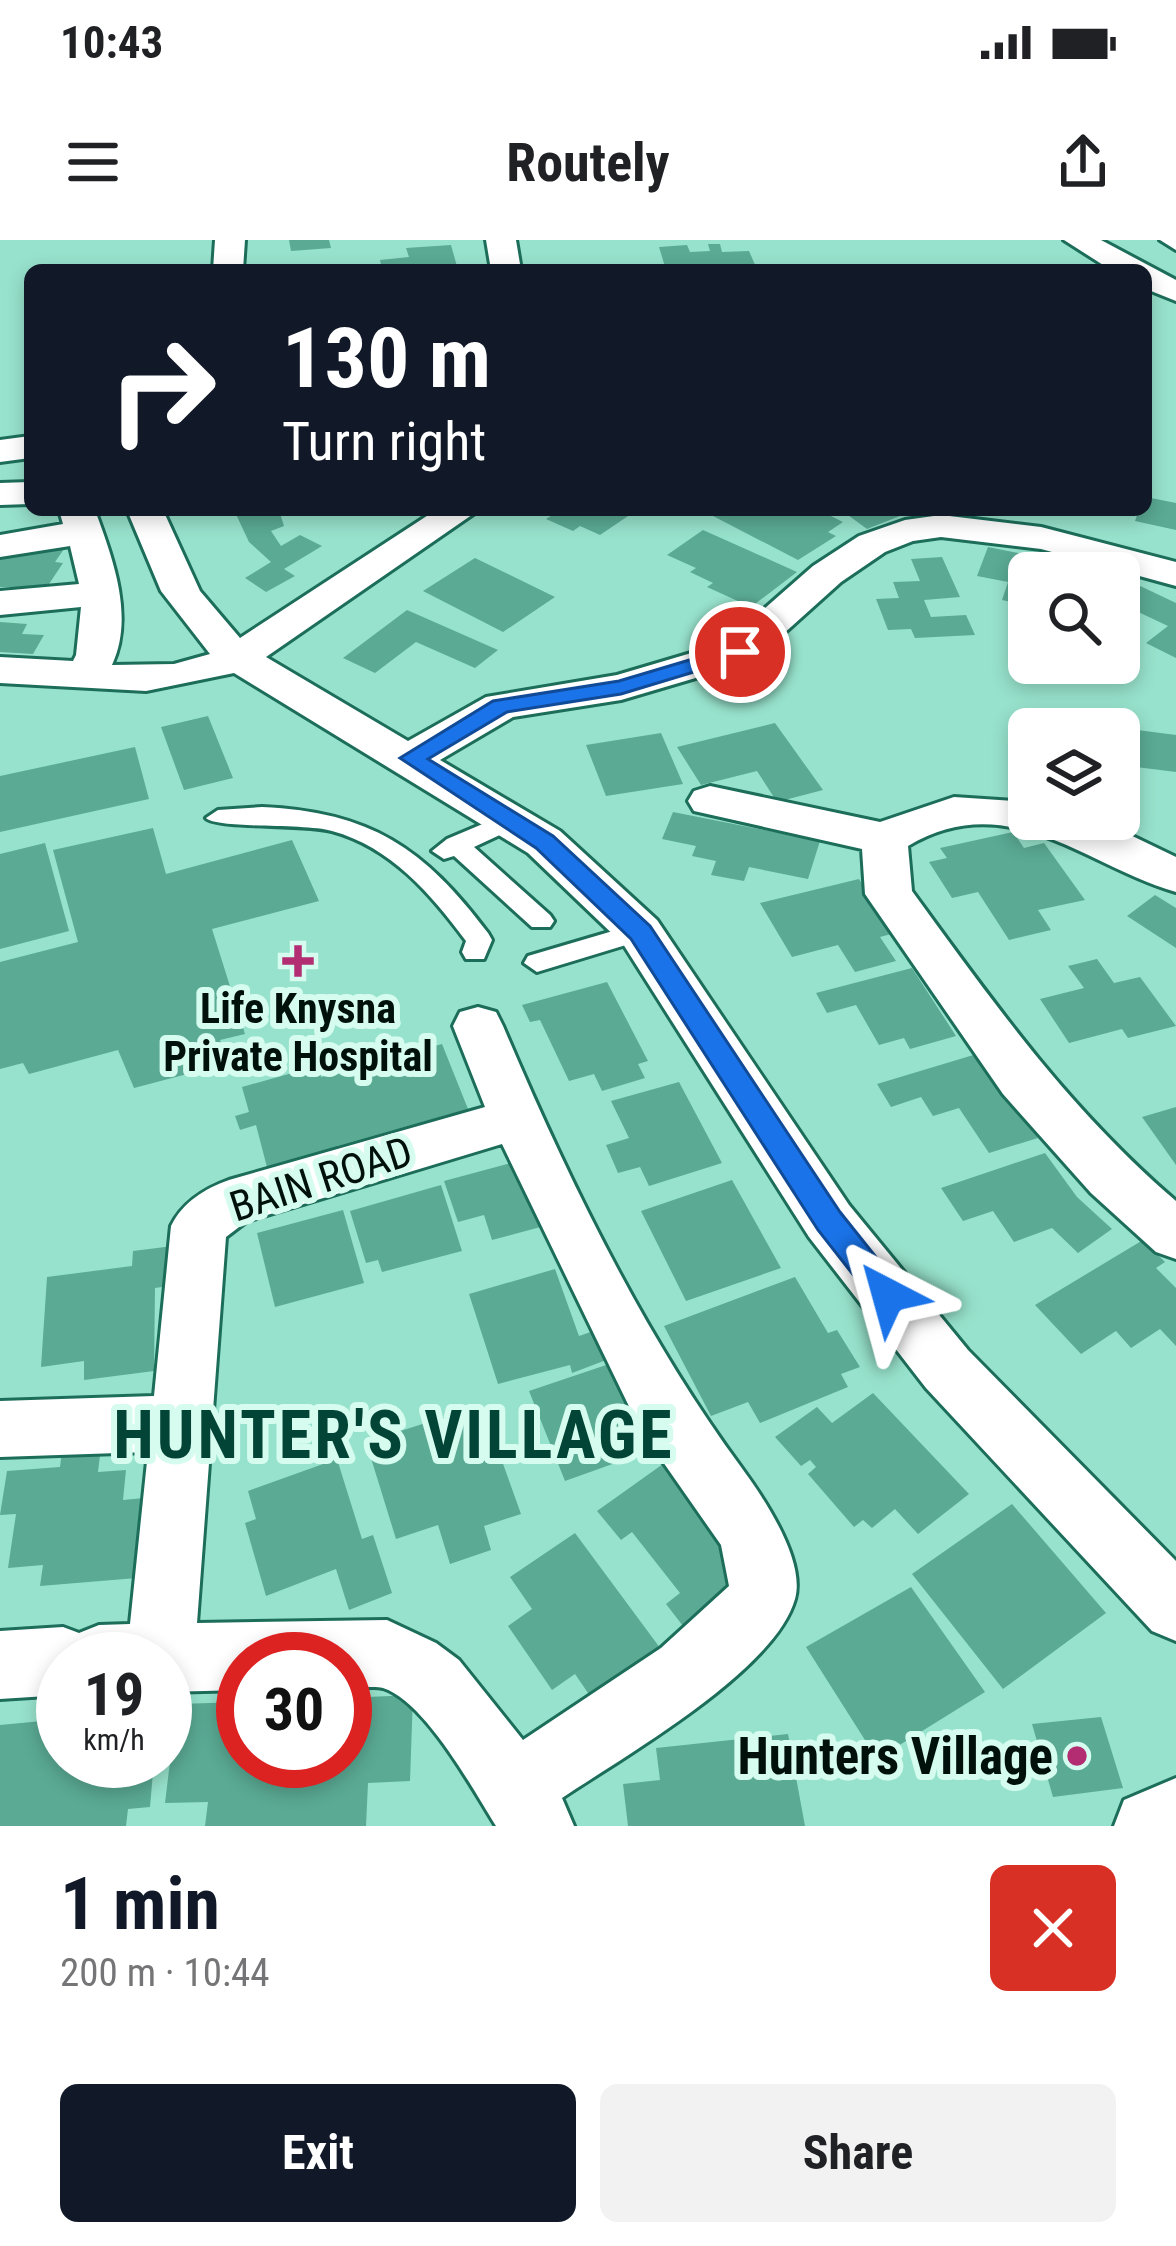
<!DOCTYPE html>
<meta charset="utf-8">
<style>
body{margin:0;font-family:"Roboto Condensed",sans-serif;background:#f2f2f2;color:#202124;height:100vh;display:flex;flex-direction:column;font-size:45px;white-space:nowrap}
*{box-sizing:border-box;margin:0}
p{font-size:39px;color:#757577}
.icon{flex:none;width:66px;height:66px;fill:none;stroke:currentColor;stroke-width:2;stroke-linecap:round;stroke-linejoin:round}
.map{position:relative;height:1586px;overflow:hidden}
.drawer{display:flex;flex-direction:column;background:#fff;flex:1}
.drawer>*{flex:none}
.banner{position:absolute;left:24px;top:24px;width:1128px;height:252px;border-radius:18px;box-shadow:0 6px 18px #0003;background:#111827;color:#fff;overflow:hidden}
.controls{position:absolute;left:1008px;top:312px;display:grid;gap:24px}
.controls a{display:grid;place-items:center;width:132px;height:132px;border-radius:18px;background:#fff;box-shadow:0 6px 18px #0003;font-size:60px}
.speed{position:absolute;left:36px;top:1392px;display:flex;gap:24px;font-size:60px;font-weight:700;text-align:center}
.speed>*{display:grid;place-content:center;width:156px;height:156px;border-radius:50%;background:#fff;box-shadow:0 6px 18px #0003;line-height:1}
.speed small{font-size:30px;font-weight:400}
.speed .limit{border:18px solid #d22;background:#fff;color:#111}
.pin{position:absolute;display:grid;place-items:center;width:102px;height:102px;color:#fff;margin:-51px;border:6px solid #fff;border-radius:50%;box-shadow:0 3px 12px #0007}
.me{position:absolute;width:132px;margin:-66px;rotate:321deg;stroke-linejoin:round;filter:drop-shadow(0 0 9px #0008)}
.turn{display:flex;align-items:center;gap:42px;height:252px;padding:0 60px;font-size:54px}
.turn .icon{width:156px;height:156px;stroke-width:2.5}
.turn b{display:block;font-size:84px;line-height:102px}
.round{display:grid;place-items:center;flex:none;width:126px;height:126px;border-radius:18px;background:#f2f2f2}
.head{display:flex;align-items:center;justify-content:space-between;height:204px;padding:0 60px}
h1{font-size:72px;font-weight:700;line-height:90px;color:#111827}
.action{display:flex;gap:24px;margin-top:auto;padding:24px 60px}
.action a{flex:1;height:138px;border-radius:18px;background:#111827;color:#fff;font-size:48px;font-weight:700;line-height:138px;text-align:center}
.action a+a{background:#f2f2f2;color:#202124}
.status{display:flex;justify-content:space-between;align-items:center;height:84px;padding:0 60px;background:#fff;direction:ltr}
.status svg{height:33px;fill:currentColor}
header{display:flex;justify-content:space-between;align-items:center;height:156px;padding:0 60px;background:#fff;font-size:54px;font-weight:700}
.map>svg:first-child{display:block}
.building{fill:#5aaa94}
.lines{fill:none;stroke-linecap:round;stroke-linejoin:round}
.lane-casing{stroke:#1c6d5a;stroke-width:6}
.street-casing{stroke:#1c6d5a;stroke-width:6}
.lane{fill:#fff;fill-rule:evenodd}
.street{fill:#fff;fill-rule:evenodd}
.route{fill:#1a73e8;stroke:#114b97;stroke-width:3}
.poi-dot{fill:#b32d72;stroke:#d6fbef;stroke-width:4.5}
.labels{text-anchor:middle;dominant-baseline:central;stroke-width:12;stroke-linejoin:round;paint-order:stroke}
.poi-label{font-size:42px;font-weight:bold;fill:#00110b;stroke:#d6fbef}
.street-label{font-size:42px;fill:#00110b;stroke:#d6fbef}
.near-poi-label{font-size:51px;font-weight:bold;fill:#00110b;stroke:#d6fbef;text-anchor:end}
.near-district-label{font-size:66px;font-weight:bold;letter-spacing:3px;fill:#024537;stroke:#d6fbef}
</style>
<div class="status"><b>10:43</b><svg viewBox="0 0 49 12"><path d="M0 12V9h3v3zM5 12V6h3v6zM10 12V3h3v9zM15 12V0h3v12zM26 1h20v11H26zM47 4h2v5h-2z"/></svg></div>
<header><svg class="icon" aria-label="menu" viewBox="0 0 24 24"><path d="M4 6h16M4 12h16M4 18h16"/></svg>Routely<svg class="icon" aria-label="share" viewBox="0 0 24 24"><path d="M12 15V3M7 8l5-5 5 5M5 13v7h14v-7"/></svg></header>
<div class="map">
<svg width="1176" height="1586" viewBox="0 0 1176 1586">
<rect width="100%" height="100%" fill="#97e2cc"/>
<!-- building -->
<path class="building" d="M289,0H329L331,8L291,11Z
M708,4H720L722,12L749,11L756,27L666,30L659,7L687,5L690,12L710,11Z
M451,5L458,30H382L380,20L409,17L406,8Z
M1146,257L1176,263V290L1135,281L1139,270H1146Z
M234,270H279L284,286L271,291L281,306L300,295L322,306L284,329L295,336L266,352L245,338L271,322L249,302Z
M560,270H637L600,295L580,286L573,291L546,279Z
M723,270H819L843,282L828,292L836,296L798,320L713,276Z
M841,270H892L900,276L867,289Z
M703,290L797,332L751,367L707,347L713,343L690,332L696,328L667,315Z
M29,306L64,309L55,322L63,323L47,347H0V319L5,313L23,314Z
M988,307L1028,315L1062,321L1058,333H1029V366L1002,360L1008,342L977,336Z
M942,317L960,357L924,360L931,377L966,375L975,395L915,398L911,389L888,390L876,359L899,358L893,342L920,341L911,319Z
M475,318L555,357L503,392L423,351Z
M1138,345L1176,363V418L1146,403L1168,386L1119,363Z
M407,370L498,410L475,428L416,402L375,433L343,418Z
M0,382L27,384L22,394L44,395L33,414L0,412Z
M208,476L233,538L184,550L161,487Z
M775,483L823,550L777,562L757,531L701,545L677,507Z
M1122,488L1176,495V532L1128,526L1127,548L1119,547Z
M661,493L683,544L606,556L586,505Z
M135,507L149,559L0,592V536Z
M673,572L820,601L808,639L749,627L744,641L711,635L716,621L692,616L696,606L662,599Z
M153,588L166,634L292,600L319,661L212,689L245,794L220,800L229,823L134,848L118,810L29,834L23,823L0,829V722L78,702L53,610Z
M1013,592L1024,608L1044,603L1085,660L1038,670L1051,690L1009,700L978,652L952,658L929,622L947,618L940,608Z
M45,603L69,691L0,709V614Z
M859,639L895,693L880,697L896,721L855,732L838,705L792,717L760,663Z
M1155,655L1176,668V708L1127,676Z
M1097,719L1114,743L1140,737L1176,786L1128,798L1122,789L1069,803L1040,759L1084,748L1068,726Z
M912,728L956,796L910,809L904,798L879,805L856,765L827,773L816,753Z
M607,742L648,821L638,824L645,838L602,851L594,834L569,841L540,780L530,782L522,765Z
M442,804L468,869L337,906L338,912L268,931L256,885L240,890L235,876L249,872L242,847L317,826L321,837Z
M980,813L1038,898L989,913L959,868L933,876L921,857L891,867L877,844Z
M679,842L722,923L649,946L640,927L618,933L606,905L629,898L611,861Z
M1176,867V925L1142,877Z
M1045,913L1077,957L1112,989L1078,1013L1052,988L1014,1002L993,971L963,981L941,948Z
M533,917L559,982L492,1000L484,975L458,982L444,941Z
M732,940L781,1028L686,1061L641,971Z
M441,945L462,1011L382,1032L378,1020L366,1023L350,971Z
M343,970L364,1043L275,1067L257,993Z
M1143,1000L1165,1022L1156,1028L1176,1048V1106L1160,1089L1131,1108L1116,1091L1081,1114L1035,1065Z
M189,1004L188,1043L155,1048L154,1131L84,1140V1121L41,1127L47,1037L132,1026L133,1011Z
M555,1029L579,1096L608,1086L622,1114L572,1133L570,1125L498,1144L469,1054Z
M795,1037L828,1093L837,1090L860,1127L841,1134L848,1147L760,1183L748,1162L711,1176L664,1086Z
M621,1120L660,1207L565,1241L529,1151Z
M873,1153L969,1254L918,1294L895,1269L872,1288L863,1280L854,1287L808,1234L816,1227L810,1220L801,1226L775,1197L817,1167L832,1183Z
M482,1165L521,1274L484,1286L491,1310L450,1324L438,1285L396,1299L366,1202Z
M101,1207L98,1232L126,1230L123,1260L154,1257L137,1338L40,1346L43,1325L8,1328L16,1274L0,1275L7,1231L60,1227L62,1211Z
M337,1219L362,1299L373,1295L392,1353L349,1370L336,1329L266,1356L245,1283L256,1279L248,1251Z
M670,1219L754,1351L693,1399L666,1364L680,1353L632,1292L621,1300L597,1271Z
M1012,1264L1106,1373L1003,1449L912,1334Z
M575,1293L666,1416L597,1466L575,1434L552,1450L508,1386L532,1369L510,1337Z
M911,1347L985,1452L877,1519L806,1407Z
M413,1455L410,1541L368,1543L366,1586H205L208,1562L165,1563L177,1464L243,1462V1521H345V1458Z
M1101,1477L1123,1548L1053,1557L1032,1484Z
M63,1479V1521H154L150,1567L128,1569L126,1586H0V1485Z
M788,1494L805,1586H628L623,1544L660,1540L656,1508Z"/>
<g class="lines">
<!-- lane casing -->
<g class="lane-casing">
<path id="lane" d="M262,567C371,572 424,608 488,693L492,700L484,719H466L462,712L466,701C431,654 391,607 332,591C305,583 217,589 206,578L218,570Z
M511,572L523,580L519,586L474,607L550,675L554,681L550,687H532L454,616L444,619L432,611L447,599Z
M640,683L653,692L649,698L537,732L524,723L528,716Z"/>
</g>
<!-- street casing -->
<g class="street-casing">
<path id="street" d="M215,0H245L243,30H213Z
M486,0H516L521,30H491Z
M1064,0H1101L1176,40V61L1146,49V30H1111Z
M1160,0H1176V10Z
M30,196V218L0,222V200Z
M30,242V264L0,265V243Z
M59,270H95C112,317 135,376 112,425L174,424L210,414L161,351L127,270H163L200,351L240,398L436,270H479L266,417L408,501L486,457L617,435L725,403L813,326L859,296L905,280L941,275L1041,287L1176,322V346L1041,309L941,297L913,301L885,312L841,342L753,421L621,460L513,477L440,520L560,591L657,680L849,965L968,1110L1176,1321V1401L1152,1391L926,1148L809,997L623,704L528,613L234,433L146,451L0,443V417L73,421L76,415L81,367L0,375V351L79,344L70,306L0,317V295L63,284Z
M710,546L880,582L954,557L1029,562V579H1097L1176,617V652C1086,626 1008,546 908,606L912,651C995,765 1068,868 1176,961V1019L1156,1012L1091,953L1003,854L865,654L862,609L694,571L688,561L694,551Z
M478,767L496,772L503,786C568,939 643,1094 741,1227C763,1257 806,1320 795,1359C775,1431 623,1517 562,1558L574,1586H496C474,1551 425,1461 383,1448C372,1445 356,1449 345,1449V1419H243V1450L165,1452V1419H63V1455L0,1459V1391L63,1387L79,1393L99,1385L130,1384L148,1212L0,1217V1161L154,1156L171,986C183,962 204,949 229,940L485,867L453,786L460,772ZM502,904L640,1189L721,1305L729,1346L661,1408L523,1500L459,1420L436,1403L387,1380L197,1383L226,997L247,981Z
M1176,1538V1586H1114L1124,1560Z"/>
</g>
<!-- lane -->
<use href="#lane" class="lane"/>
<!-- street -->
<use href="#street" class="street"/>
</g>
<!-- route -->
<path class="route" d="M740,405L750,412L747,416L621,454L507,472L428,519L553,596L650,686L840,972L899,1046L903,1055L899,1065L888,1068L877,1065L818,990L631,699L536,608L400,518L493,461L619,441Z"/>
<!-- markers -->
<g class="poi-dot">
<path d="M292 703h12v12h12v12h-12v12h-12v-12h-12v-12h12z"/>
<circle cx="1077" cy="1516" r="12"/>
</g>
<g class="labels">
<!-- poi labels -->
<g class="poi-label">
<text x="298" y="768">Life Knysna<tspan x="298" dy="48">Private Hospital</tspan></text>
</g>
<!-- street labels -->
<g class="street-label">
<text transform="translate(321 939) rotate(-18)">BAIN ROAD</text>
</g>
<!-- near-poi labels -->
<g class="near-poi-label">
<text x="1053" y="1516">Hunters Village</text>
</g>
<!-- near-district labels -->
<g class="near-district-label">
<text x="394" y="1195">HUNTER'S VILLAGE</text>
</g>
</g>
</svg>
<div class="controls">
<a><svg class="icon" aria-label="search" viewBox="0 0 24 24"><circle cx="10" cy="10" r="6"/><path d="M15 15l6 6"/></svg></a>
<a><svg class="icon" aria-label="layers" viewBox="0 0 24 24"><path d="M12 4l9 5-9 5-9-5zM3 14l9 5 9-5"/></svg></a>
</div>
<div class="speed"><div>19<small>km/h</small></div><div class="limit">30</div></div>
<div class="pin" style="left:740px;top:412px;background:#d93025"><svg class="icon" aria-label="arrive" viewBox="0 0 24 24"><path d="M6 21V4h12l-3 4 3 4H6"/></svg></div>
<svg class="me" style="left:888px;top:1055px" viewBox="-20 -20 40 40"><path d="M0-17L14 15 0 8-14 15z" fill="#1a73e8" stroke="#fff" stroke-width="4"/></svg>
<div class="banner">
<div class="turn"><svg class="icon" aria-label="right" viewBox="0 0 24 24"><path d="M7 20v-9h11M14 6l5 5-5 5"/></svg><div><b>130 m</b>Turn right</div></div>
</div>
</div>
<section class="drawer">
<div class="head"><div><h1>1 min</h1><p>200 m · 10:44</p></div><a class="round" style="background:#d93025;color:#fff"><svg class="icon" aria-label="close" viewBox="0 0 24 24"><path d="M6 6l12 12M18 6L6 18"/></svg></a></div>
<div class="action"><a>Exit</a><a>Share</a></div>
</section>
